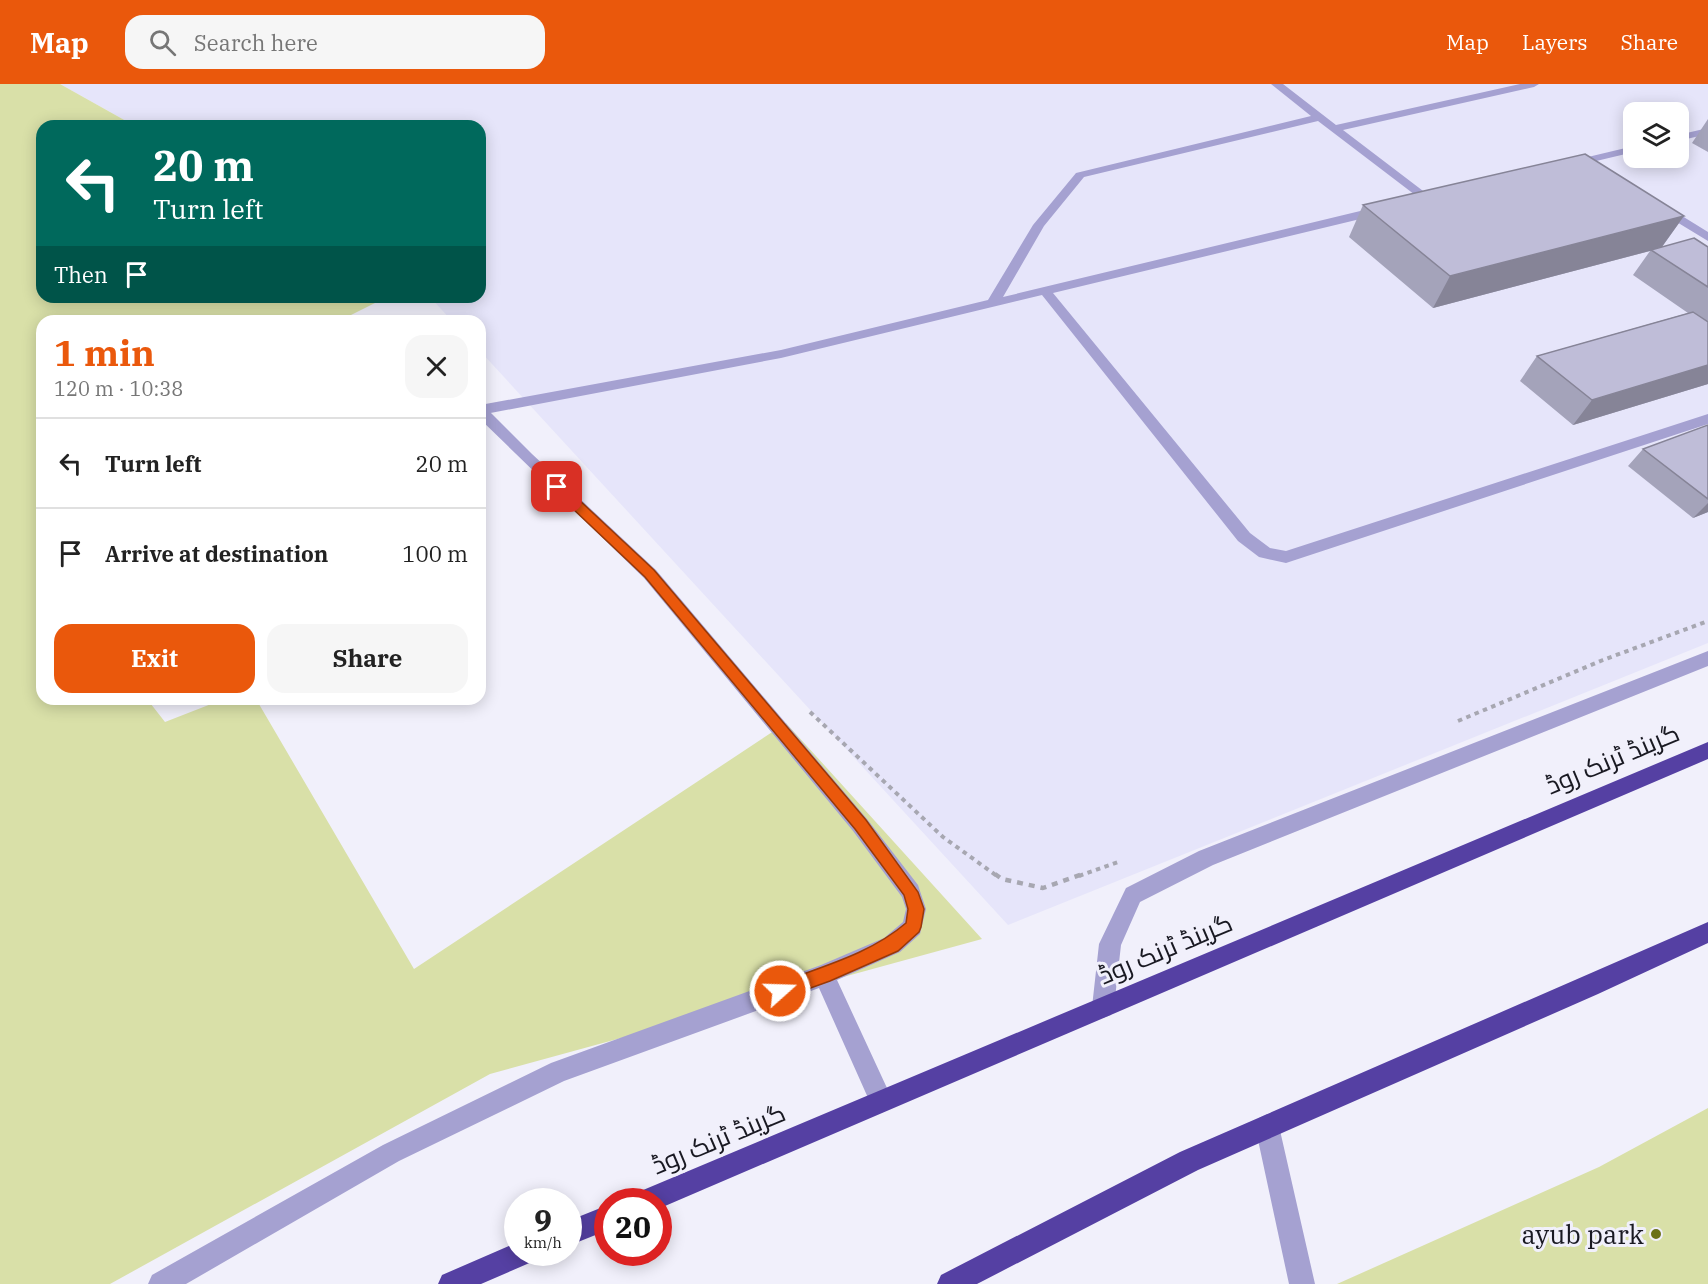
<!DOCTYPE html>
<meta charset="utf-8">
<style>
body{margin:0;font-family:"IBM Plex Serif",Cairo,serif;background:#f6f6f6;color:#222;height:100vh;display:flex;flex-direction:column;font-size:22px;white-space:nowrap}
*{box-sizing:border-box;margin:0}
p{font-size:20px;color:#767676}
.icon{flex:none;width:33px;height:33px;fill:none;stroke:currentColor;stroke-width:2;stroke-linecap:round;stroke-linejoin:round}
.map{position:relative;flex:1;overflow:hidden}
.sheet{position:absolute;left:36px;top:231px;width:450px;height:390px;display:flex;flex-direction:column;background:#fff;border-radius:18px;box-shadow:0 3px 15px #0003}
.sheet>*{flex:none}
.guide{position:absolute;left:36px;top:36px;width:450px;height:183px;border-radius:18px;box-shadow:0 3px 15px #0003;background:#00695c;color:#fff;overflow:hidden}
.controls{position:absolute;left:1623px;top:18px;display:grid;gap:12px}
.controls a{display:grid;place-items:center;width:66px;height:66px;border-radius:12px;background:#fff;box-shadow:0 3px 15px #0003;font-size:30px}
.speed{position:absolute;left:504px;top:1104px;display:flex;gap:12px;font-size:30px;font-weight:700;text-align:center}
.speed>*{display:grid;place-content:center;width:78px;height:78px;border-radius:50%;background:#fff;box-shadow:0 3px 15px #0003;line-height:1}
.speed small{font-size:15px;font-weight:400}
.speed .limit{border:9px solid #d22;background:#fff;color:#111}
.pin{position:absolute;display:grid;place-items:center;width:51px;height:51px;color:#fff;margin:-26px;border-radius:12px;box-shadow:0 3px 9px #0006}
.me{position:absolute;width:66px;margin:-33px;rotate:70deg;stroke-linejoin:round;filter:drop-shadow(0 0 4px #0008)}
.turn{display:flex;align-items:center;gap:21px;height:126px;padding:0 18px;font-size:27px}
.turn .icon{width:78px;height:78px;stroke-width:2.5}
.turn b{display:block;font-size:42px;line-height:51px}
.then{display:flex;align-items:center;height:57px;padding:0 18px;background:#0003;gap:12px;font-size:22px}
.round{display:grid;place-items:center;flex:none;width:63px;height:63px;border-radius:18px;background:#f6f6f6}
.overview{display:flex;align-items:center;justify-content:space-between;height:102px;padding:0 18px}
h1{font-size:36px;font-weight:800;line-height:45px;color:#ea580c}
.button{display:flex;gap:12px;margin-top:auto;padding:12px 18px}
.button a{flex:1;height:69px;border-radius:18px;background:#ea580c;color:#fff;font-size:24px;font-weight:800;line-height:69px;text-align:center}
.button a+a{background:#f6f6f6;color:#222}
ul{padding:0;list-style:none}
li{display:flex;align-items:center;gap:18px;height:90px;padding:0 18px;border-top:2px solid #e0e0e0}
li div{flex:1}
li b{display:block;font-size:22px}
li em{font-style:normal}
header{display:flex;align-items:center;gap:36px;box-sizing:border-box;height:84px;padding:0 30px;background:#ea580c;color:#fff}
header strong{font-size:28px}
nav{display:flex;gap:33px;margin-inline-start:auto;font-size:21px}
.search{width:420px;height:54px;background:#f6f6f6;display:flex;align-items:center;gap:15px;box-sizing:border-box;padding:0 21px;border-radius:18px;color:#767676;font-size:22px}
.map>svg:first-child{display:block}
.built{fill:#e6e5fa;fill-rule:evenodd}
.green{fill:#d9e0a8}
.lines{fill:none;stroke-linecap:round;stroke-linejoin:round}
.path-far1{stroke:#a7a7b1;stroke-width:4;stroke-dasharray:4.5 4.5;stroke-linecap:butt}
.path{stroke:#a7a7b1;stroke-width:4.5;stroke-dasharray:6 6;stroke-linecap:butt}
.lane{fill:#a5a1d1;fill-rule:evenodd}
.street{fill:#a5a1d1;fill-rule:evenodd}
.highway{fill:#5540a3;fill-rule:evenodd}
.wall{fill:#a4a3ba}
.shaded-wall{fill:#868497}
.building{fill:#bfbdd8;stroke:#868497;stroke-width:1.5}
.route{fill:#ea580c;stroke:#983908;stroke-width:1.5}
.poi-dot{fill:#6b7119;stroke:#f1f0fb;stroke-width:2}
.labels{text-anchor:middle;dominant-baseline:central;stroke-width:6;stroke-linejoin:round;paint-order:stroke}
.near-street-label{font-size:26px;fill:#191922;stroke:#f1f0fb}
.near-poi-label{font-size:26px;fill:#191922;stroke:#f1f0fb;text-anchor:end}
</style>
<header>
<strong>Map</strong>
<div class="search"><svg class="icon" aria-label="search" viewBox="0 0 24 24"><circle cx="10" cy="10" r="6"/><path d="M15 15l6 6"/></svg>Search here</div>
<nav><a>Map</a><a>Layers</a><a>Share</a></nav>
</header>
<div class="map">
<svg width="1708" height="1200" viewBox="0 0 1708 1200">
<rect width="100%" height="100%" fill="#f1f0fb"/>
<!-- built -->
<path class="built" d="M60,0H1708V559L1008,841L480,267V237H452L430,213H480V42H135ZM1634,28H1678V74H1634Z"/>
<!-- green -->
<path class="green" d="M0,0H60L135,42H42V213H387L339,237H42V615H147L165,638L224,615H256L414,885L786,639L982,855L490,990L110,1200H0Z
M1708,1024V1200H1337L1599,1083Z"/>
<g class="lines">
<!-- path-far1 -->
<path class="path-far1" d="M810,628L943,753L997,792
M1458,637L1603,576L1708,537
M1079,792L1121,777"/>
<!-- path -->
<path class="path" d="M995,790L1002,795L1043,804L1083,790"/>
<!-- lane -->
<path class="lane" d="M480,321L485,323L532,370L656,486L867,735L918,801L926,825L920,850L900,868L837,896L893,1017L889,1025L881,1029L873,1025L819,904L564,997L399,1077L186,1200H148L152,1191L383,1061L551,979L821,881L884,854L903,838L906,825L902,813L853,747L644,494L480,335Z
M1708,567V582L1213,781L1140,818L1121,861L1114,923L1111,931L1103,934L1095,931L1092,923L1099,860L1126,804L1199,767Z"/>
<!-- street -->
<path class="street" d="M1271,0H1283L1336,41L1520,0H1539L1534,3L1343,46L1431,113V117H1423L1318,37L1084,93L1044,142L1003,213L1381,122L1387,126L1381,130L1053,209L1250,449L1270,464L1286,467L1708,330V340L1286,479L1259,473L1238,457L1042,211L781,274L480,331V321L781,266L988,216L1033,141L1076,89L1311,32Z
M1708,44V50L1678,57V51Z
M1634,62V68L1571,83L1565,80L1567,78Z
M1661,119L1708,148V157L1657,126L1655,123Z
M1267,1030L1275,1034L1279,1042L1315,1200H1289L1255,1042L1259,1034Z"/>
<!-- highway -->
<path class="highway" d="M1708,658V675L658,1125V1118H633L636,1109Z
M1708,838V859L1598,910L1198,1086L977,1200H937L941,1191L1180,1068Z
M608,1121V1146L568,1162V1137Z
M518,1158V1168H537L534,1177L481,1200H438L442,1191Z"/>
</g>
<!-- wall -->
<path class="wall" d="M1708,35V68L1692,59Z
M1363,121L1684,132L1662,163H1708V300L1573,341L1520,297L1537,272L1688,229L1633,191L1650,167L1433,224L1349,153Z
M1708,341V428L1693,434L1628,382L1643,365Z"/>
<!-- shaded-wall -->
<path class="shaded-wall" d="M1684,132L1661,164L1433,224L1450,192Z
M1708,281V300L1573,341L1592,316Z
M1708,419V428L1693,434Z"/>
<!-- building -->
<path class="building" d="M1585,70L1684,132L1450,192L1363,121Z
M1694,154L1708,163V203L1651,166Z
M1693,228L1708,238V281L1592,316L1537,272Z
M1708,341V415L1643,365Z"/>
<!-- route -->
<path class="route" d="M557,399L562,400L654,486L866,736L918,808L924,825L921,843L919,848L898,867L830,897L780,915L774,913L772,907L774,901C819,883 869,871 906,839L908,825L904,811L855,745L645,493L553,406L552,403Z"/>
<!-- markers -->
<circle class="poi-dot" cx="1656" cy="1150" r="6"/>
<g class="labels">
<!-- near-street labels -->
<g class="near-street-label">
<text transform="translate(1612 674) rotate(-23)">گرینڈ ٹرنک روڈ</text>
<text transform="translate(1165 864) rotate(-23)">گرینڈ ٹرنک روڈ</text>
<text transform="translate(718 1054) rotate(-23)">گرینڈ ٹرنک روڈ</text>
</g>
<!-- near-poi labels -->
<g class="near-poi-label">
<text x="1644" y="1150">ayub park</text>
</g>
</g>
</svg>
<div class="controls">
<a><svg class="icon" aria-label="layers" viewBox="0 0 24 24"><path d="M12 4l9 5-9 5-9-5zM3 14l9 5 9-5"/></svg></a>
</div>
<div class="speed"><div>9<small>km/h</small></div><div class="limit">20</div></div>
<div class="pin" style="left:557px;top:403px;background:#d93025"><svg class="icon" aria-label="arrive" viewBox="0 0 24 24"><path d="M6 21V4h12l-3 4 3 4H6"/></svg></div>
<svg class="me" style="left:780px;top:907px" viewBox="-20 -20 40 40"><circle r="17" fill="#ea580c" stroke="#fff" stroke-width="3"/><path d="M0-11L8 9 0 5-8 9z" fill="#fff"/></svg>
<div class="guide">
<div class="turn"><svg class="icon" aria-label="left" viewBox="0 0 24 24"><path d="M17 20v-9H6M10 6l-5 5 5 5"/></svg><div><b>20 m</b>Turn left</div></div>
<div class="then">Then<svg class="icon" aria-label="arrive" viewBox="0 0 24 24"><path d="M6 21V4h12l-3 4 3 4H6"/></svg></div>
</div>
<section class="sheet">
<div class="overview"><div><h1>1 min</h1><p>120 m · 10:38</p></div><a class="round"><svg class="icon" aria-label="close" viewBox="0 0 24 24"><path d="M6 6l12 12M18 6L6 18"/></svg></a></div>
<ul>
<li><svg class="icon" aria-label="left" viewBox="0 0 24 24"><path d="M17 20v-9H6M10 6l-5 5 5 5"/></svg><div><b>Turn left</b></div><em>20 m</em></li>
<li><svg class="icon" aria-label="arrive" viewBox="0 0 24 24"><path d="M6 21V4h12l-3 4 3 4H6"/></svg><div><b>Arrive at destination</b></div><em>100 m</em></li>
</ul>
<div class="button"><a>Exit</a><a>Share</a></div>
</section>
</div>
